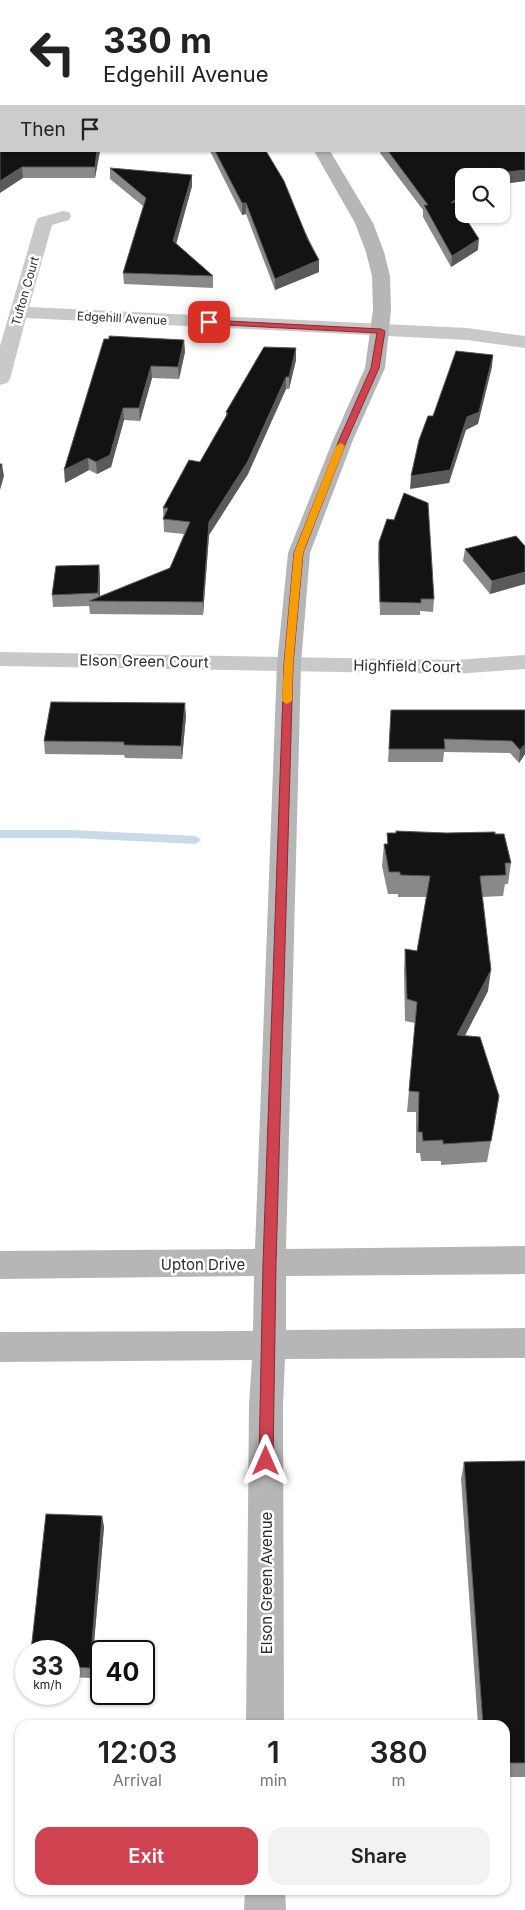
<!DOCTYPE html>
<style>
body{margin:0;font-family:Inter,sans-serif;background:#f2f2f2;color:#222;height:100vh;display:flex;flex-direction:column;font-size:19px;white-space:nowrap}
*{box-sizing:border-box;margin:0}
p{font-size:16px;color:#767676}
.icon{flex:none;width:28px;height:28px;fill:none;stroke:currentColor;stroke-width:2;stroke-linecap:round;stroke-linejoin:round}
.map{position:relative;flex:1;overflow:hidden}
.details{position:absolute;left:15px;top:1720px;width:495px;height:175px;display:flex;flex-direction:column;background:#fff;border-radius:15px;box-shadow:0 1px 4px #0004}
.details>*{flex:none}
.guide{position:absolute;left:0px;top:0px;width:525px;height:152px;box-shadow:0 1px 4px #0004;background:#fff;color:#222;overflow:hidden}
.buttons{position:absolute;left:455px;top:168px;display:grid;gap:10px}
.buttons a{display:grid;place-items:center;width:55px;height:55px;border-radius:10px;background:#fff;box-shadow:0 1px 4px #0004;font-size:25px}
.speed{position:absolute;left:15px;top:1640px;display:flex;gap:10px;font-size:25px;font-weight:700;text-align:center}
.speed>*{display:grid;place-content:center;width:65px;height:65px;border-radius:50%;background:#fff;box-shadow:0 1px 4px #0004;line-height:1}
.speed small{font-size:12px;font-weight:400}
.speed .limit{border:2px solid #111;border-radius:8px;background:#fff;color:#111}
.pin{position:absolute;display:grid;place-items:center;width:42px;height:42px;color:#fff;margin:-21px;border-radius:10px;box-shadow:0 2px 8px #0006}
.me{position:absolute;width:55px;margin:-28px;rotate:0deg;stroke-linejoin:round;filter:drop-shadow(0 0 4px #0008)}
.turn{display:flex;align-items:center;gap:18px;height:105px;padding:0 20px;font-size:22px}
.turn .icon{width:65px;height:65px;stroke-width:2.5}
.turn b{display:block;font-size:35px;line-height:42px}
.then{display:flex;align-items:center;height:48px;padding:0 20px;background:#0003;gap:10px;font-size:19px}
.eta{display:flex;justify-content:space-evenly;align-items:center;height:85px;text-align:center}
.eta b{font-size:30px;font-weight:600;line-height:35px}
.cta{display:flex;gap:10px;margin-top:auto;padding:10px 20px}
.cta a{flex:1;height:58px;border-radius:15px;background:#ce434f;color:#fff;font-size:20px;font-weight:600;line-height:58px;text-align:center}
.cta a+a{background:#f2f2f2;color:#222}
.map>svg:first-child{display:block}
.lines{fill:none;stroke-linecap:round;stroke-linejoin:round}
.stream{fill:#c9dbe6;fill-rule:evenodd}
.street{fill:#c9c9c9;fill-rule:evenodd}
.secondary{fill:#b6b6b6;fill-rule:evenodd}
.wall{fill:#898989}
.shaded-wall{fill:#5a5a5a}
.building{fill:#131313;stroke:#5a5a5a}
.route{fill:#ce434f;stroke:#862c33}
.slow{fill:#f59e0b}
.labels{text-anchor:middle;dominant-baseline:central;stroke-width:5;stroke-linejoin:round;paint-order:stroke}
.far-street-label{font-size:12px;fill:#2c2c2c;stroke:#fff}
.street-label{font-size:15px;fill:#2c2c2c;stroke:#fff}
</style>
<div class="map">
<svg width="525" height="1910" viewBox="0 0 525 1910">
<rect width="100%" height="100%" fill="#fff"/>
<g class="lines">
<!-- stream -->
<path class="stream" d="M0,830H71L196,836L201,840L196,844L71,838H0Z"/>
<!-- street -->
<path class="street" d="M0,86L1,87V96H0Z
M63,211L69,212L71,216L69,220L52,225L29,307L467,328L525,336V348L467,340L26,318L10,379L7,383L0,385V346L36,222L38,218Z
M0,652L456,660L525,655V669L456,674L0,666Z"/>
<!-- secondary -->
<path class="secondary" d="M226,0H240L241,1H227Z
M314,151H330L373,223L384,252L390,276L391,310L385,368L353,440L310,553L301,664L286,1249L525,1246V1274L286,1276V1330L525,1328V1358L285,1359L283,1405L284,1725H246L249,1405L252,1360L0,1362V1332L253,1331L254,1276L0,1279V1251L255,1249L277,664L288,553L333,440L365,368L373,310L372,276L366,252L355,223Z
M245,1890H285L286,1910H244Z"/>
</g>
<!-- wall -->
<path class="wall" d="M0,0L1,1V64H0Z
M280,0H364L365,1H281Z
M525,32V83L524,82V33Z
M525,146V181L501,184V176H464V202L458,207L478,250L451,267L423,217V210L380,153L381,151H524Z
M1,151H100L95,178H23Z
M210,151H266L319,260V272L275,290L246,214L242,215Z
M110,168L192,175V186L176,243L213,276V288L124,284L123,273L143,206L110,179Z
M104,339L184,340L185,352L179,379L152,378L140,421L124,420L111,467L97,474L89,470L65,483Z
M296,360L289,389H286L248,474L209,535L203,615L90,614L89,606L53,607L52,595L99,565L100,578V596L170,568L184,534L164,532L163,508L200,462L226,417V412Z
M379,542L434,599L433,612L420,611V615H380L378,555Z
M525,546V584L490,594L463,561L465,549Z
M391,710H525V754L519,763L510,753L444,752L443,762H388Z
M186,716L182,759L125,758L124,755L45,754L44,741Z
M387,833L495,834L511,863L508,884H505L503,896L482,897L488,991L465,1036L499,1096L487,1162L441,1165V1161H421L420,1153H416V1112H407L415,1023L405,1021L404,971L405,949L417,951L427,897H398V894H388L382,866L384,844H387Z
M525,1461V1777H505V1725H478L461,1479L464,1462Z
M102,1516L104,1527L91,1678L69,1677V1651Z"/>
<!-- shaded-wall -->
<path class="shaded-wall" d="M479,0H509L500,1H479Z
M97,151H100L95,178V167Z
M22,167L23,178L0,193V181Z
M492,168L491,176H482Z
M525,170V181L501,184V176H499V173Z
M192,175V186L174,252L173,241Z
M464,192V202L450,214L451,203Z
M242,203H246V214L242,215Z
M479,239L478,250L451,267L452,256Z
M319,260V272L275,290V279Z
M184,340L185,352L179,379L178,367Z
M296,348V360L289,389V377Z
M493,355L492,367L478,424L466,430L449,483L410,489L411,476L467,417Z
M151,366L152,378L140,421L139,408Z
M286,377V389L248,474L209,535L203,615V602L209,522Z
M123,408L124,420L111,467L97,474L96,462Z
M88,458L89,470L65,483L64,470Z
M2,464L4,476L0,490V472Z
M99,565L100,578V601L98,593Z
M525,572V584L490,594L492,581Z
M185,703L186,716L182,759L181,746Z
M525,744V754L519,763L520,750Z
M491,970L488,991L454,1056L457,1035Z
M499,1096L496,1116L487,1162L491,1141Z
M102,1516L104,1527L91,1678L90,1668Z"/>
<!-- building -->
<path class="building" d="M0,0H181L182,1H1V54H0Z
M289,0H364L365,1H290Z
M525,32V72L524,71V33Z
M0,112H1V151H97L95,167H22L0,181Z
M524,144L525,146V170L499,173L492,168L482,176H464V192L451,203L455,202L479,239L452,256L424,205H428L388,151H524Z
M215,151H266L284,181L308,240L319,260L275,279L246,203H242Z
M110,168L192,175L173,241L213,276L123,273L146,198Z
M109,336L184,340L178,367L151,366L139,408H123L110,455L96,462L88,458L64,470L104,339H109Z
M264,347L296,348L289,377H286L248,461L209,522L203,602L89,601L170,568L190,522L163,519L168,508H163L189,460L200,462L228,413L226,412Z
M456,351L493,355L479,412L467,417L450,470L411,476L419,440L428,416H433Z
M0,464H2L0,472Z
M404,493L428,503L434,599H421V603L380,602L379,542L387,519L394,520Z
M516,536L525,546V572L492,581L465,549Z
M99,565L98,593L52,595L56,566Z
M51,702L185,703L181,746L124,745V742L44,741Z
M391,710H525V744L520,750L512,741L444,739L445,749H389Z
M396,831L446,833L495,832V834H504L511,863H505L506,875L480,876L491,970L457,1035L480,1037L499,1096L491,1141L443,1144V1140L423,1141L422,1132H418L419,1092L409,1091L417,1002L407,999L405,949L417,951L430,876L400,875V872H389L384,844H388L387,833H396Z
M525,1461V1763H505V1725H483L464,1462Z
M46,1514L102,1516L90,1668L69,1667V1651H31Z"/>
<!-- route -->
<path class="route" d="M209,320L381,329L385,331L379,368L347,440L303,553L293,664L276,1264L273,1461L271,1466L266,1468L261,1466L259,1461L263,1264L284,664L294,553L339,440L371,368L377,333L207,324V321Z"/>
<!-- slow -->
<path class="slow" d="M341,443L345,446L303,553L293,664L292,701L287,704L282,701L284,664L294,553L336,446Z"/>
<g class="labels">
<!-- far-street labels -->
<g class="far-street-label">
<text transform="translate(25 291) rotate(-74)">Tufton Court</text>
<text transform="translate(122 318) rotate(3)">Edgehill Avenue</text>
</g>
<!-- street labels -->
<g class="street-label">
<text transform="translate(144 661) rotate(1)">Elson Green Court</text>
<text transform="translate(407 666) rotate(1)">Highfield Court</text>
<text x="203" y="1264">Upton Drive</text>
<text transform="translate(266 1583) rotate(-90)">Elson Green Avenue</text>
</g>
</g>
</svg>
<div class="buttons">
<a><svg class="icon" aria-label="search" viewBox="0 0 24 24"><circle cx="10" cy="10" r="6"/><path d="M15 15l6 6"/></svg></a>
</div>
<div class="speed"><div>33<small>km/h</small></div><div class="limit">40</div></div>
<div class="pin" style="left:209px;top:322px;background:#d93025"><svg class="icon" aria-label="arrive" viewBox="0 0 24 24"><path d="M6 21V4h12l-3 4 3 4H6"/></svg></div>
<svg class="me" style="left:266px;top:1461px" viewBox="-20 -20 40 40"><path d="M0-17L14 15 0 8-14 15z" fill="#ce434f" stroke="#fff" stroke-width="4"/></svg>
<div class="guide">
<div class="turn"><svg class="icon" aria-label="left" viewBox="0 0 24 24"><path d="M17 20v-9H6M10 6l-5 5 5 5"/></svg><div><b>330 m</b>Edgehill Avenue</div></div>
<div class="then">Then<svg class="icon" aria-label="arrive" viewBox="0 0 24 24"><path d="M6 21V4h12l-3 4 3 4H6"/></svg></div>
</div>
<section class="details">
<div class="eta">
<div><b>12:03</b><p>Arrival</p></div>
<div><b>1</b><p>min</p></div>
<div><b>380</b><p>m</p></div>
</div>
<div class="cta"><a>Exit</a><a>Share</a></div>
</section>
</div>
